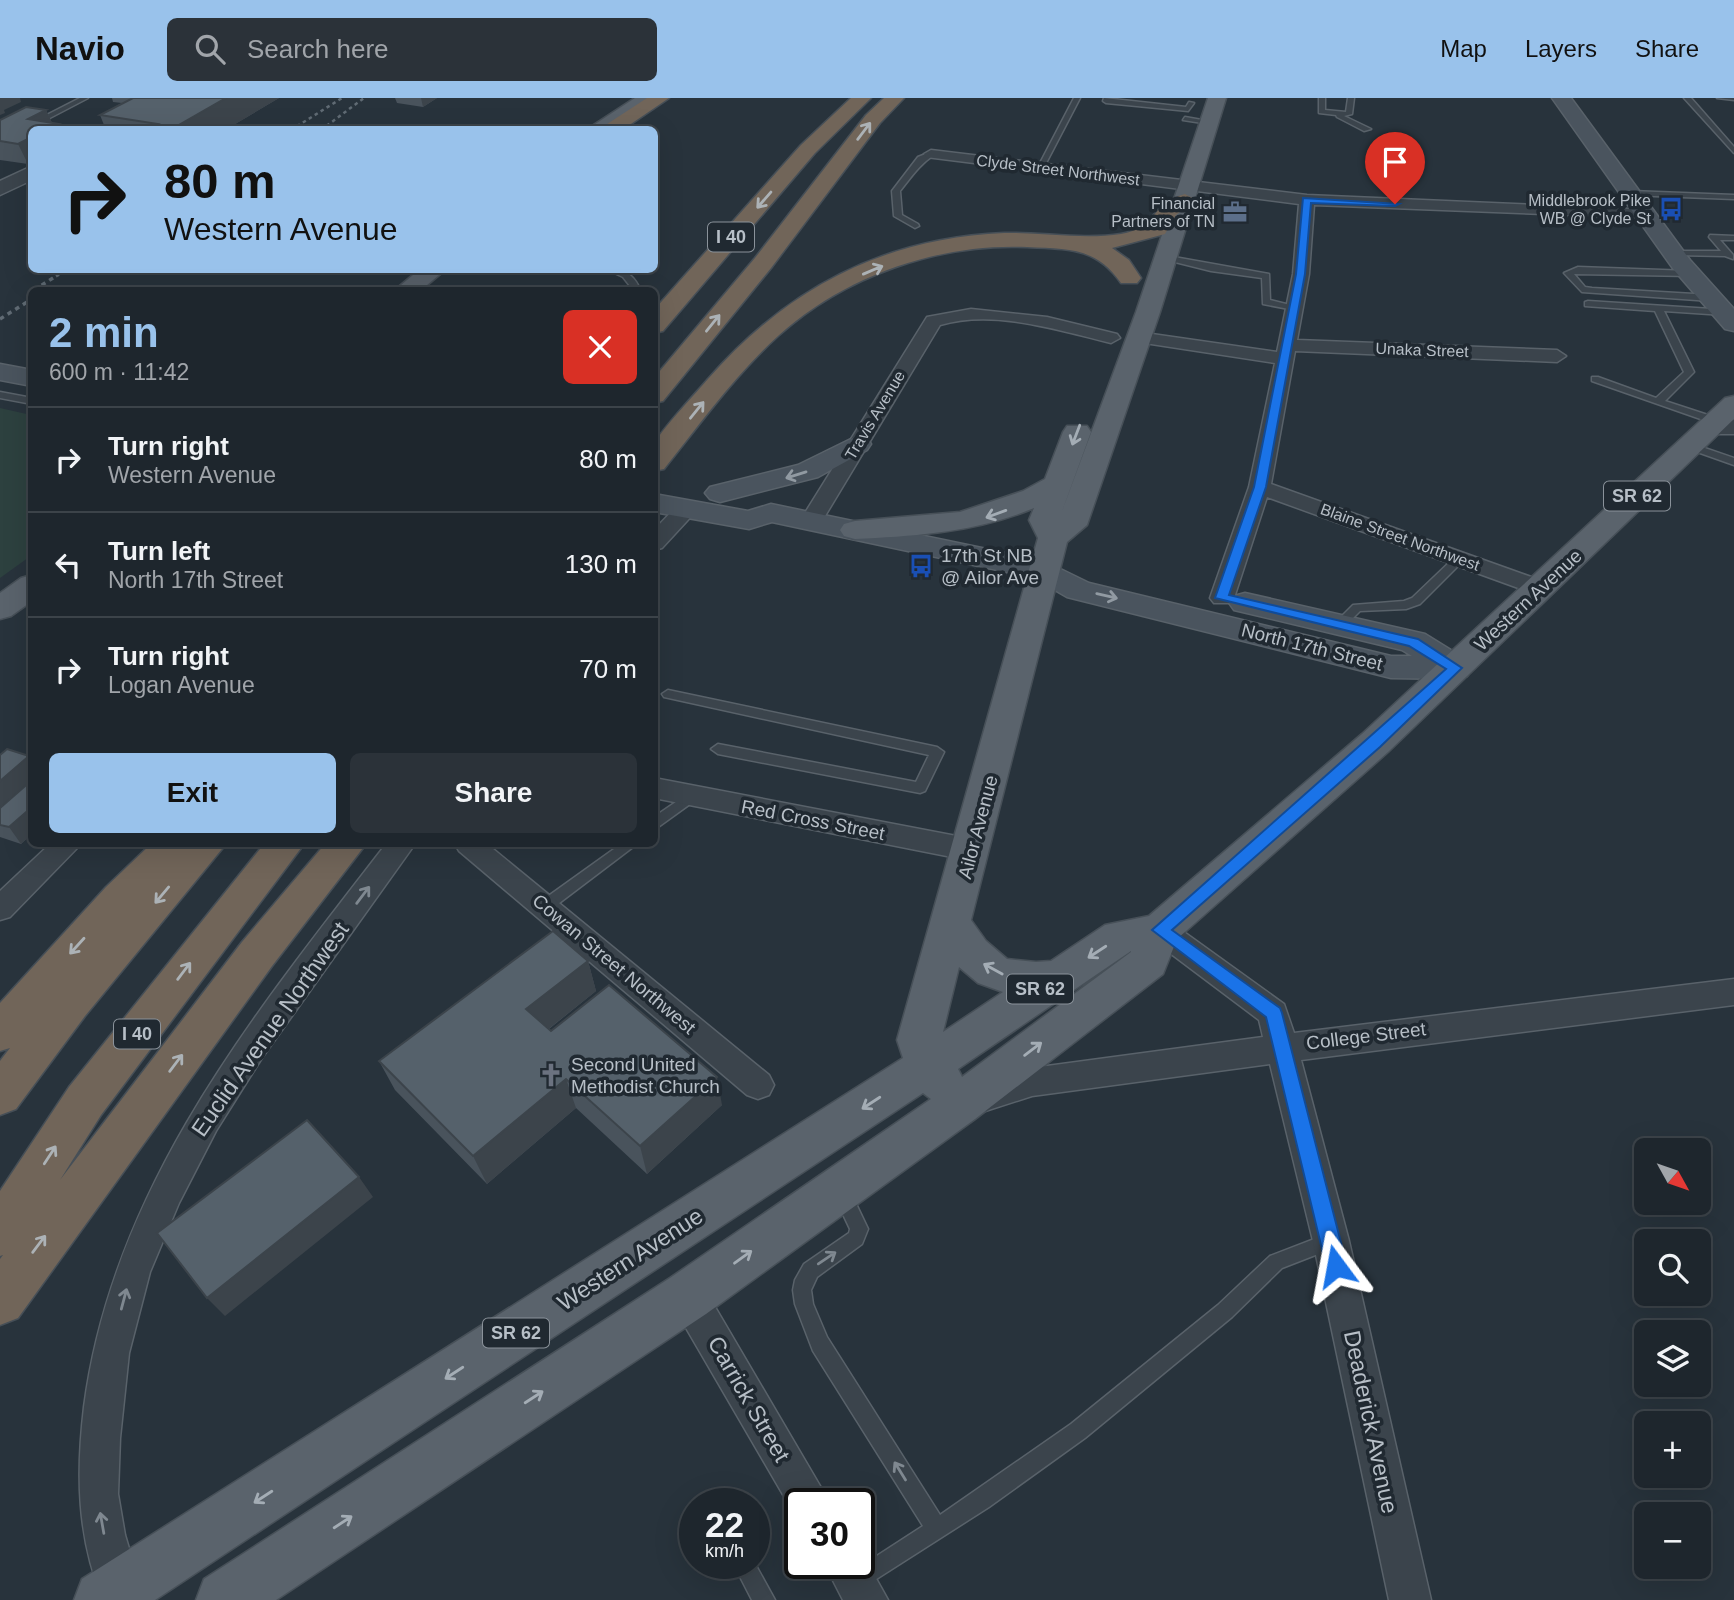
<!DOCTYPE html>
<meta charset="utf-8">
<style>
body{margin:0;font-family:Arial,sans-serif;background:#2b3239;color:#f1f3f6;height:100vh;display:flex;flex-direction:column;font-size:26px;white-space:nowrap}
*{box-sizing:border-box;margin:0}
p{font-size:23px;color:#a1a5aa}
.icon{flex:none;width:38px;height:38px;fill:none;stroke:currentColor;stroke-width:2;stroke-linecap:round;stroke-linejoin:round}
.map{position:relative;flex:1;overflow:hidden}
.panel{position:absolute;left:28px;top:189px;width:630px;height:560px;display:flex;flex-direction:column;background:#1e262d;border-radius:10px;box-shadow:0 7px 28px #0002,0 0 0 2px #3c4349}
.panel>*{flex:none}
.banner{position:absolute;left:28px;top:28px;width:630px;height:147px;border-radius:10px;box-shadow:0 7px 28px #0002,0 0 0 2px #3c4349;background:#99c2eb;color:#111;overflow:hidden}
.needle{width:46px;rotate:130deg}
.tools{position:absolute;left:1634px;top:1040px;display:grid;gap:14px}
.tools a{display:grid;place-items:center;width:77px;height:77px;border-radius:10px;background:#1e262d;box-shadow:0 7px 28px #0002,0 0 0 2px #3c4349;font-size:35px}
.speed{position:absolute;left:679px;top:1390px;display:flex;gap:14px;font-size:35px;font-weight:700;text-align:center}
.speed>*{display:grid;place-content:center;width:91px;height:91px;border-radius:50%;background:#1e262d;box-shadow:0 7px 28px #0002,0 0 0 2px #3c4349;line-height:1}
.speed small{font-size:18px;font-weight:400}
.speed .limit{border:4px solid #111;border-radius:10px;background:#fff;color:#111}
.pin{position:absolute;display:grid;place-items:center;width:60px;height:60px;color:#fff;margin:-72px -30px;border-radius:50% 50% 50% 0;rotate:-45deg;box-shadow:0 0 7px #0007}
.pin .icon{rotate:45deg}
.me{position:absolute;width:77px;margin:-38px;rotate:347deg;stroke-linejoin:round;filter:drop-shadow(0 0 5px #0008)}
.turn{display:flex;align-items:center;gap:24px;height:147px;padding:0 21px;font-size:32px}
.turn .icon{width:91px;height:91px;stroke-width:2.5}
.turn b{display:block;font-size:49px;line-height:60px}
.round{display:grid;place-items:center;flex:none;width:74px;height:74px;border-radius:10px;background:#2b3239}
.overview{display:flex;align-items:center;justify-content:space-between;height:119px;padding:0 21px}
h1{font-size:42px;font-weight:600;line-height:52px;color:#99c2eb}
.primary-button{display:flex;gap:14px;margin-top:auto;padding:14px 21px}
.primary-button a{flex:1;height:80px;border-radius:10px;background:#99c2eb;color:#111;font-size:28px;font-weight:600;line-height:80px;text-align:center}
.primary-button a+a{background:#2b3239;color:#f1f3f6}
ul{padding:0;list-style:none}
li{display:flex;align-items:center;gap:21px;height:105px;padding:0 21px;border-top:2px solid #3c4349}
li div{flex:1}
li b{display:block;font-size:26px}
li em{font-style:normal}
header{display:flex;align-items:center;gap:42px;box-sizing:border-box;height:98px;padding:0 35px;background:#99c2eb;color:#111}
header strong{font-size:33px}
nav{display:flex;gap:38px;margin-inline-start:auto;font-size:24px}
.search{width:490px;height:63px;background:#2b3239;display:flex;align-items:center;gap:18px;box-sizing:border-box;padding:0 24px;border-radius:10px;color:#a1a5aa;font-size:26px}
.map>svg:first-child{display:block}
.green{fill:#2d413f}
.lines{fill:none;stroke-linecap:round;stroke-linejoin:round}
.service-casing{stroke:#59626a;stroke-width:3}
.minor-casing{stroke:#59626a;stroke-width:3}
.tertiary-casing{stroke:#59626a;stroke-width:3}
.secondary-casing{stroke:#59626a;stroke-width:3}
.primary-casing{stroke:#475058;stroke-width:3}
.motorway-casing{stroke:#464f57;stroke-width:3}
.service{fill:#3b444c;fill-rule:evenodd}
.minor{fill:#3b444c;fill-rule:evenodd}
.tertiary{fill:#3b444c;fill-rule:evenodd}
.secondary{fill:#4a545e;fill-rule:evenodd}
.primary{fill:#5a636c;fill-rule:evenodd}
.motorway{fill:#716559;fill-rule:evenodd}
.rail-far1{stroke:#606b74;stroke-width:2.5;stroke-dasharray:3.5 3.5;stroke-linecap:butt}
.rail{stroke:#606b74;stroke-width:3.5;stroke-dasharray:4.5 4.5;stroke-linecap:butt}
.wall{fill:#49535c}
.shaded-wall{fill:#3c444b}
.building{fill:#55616b;stroke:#3c444b;stroke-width:2}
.oneway{stroke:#acb2b6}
.oneway2{stroke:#a4adb5}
.oneway3{stroke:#919aa2}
.oneway4{stroke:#7f8890}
.route{fill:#1a73e8;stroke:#114b97;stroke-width:2}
.labels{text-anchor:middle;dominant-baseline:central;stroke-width:7;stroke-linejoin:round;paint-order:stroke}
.far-street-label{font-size:16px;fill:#b7bfc7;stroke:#202931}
.far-poi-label{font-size:16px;fill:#b7bfc7;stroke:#202931;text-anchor:end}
.shield{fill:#202931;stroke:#8a929a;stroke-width:2}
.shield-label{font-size:18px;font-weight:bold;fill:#b7bfc7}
.poi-label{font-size:19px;fill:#b7bfc7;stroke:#202931;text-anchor:start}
.street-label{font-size:19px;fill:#b7bfc7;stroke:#202931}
.near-street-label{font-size:23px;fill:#b7bfc7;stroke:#202931}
</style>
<header>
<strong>Navio</strong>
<div class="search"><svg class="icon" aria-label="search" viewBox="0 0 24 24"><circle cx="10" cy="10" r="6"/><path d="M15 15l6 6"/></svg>Search here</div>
<nav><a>Map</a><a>Layers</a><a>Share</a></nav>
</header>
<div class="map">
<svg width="1734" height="1502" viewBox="0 0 1734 1502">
<rect width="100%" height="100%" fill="#28333c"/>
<!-- green -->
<path class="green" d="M0,310L31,317L32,457L0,480Z"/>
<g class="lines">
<!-- service casing -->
<g class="service-casing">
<path id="service" d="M80,0H88L0,46V41Z
M1074,0H1080L1044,69L1037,71Z
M1104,0L1186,9L1189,4L1194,5L1188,13L1106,5L1103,3Z
M1319,0H1325V12L1346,14L1348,0H1354L1352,16L1344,18L1371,31L1364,33L1337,19L1336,17L1319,15Z
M1684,0H1691L1734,49V55Z
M1717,0H1734V2Z
M1185,19L1213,24L1209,26L1183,22Z
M931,54L935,56C919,67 912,78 900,93L902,117L918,126L919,128L915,130L894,118L892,93L918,59Z
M1631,93L1734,97V101L1628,97L1627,95Z
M1710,137L1734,138V142H1720L1733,157V161L1725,158L1674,157L1670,155L1674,153H1721L1709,139Z
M1163,157L1269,176L1270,202L1298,209L1294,212L1263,206L1262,180L1211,173L1163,161Z
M1578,169L1690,173L1693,174V178L1574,176L1585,189L1592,190L1711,197L1715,200L1711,203L1582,194L1564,175Z
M608,172C623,171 632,175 639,189L636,192H627L630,188L623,179Z
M1588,203L1727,212V216L1724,217L1664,213L1694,274L1665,303L1720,321V325H1712L1592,283V279H1598L1656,300L1684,274L1655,213L1585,208V204Z
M0,294L32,300V306L0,300Z
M1690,345L1734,360V367L1686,350V346Z
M1460,457L1464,458V462L1420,506L1406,511L1360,513L1343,530H1335L1333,527L1353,507L1404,503L1412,500L1456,458Z
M668,592L937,649L944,654L925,693L920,695L718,656L711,651L718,646L916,684L929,657L664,599L662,596Z
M692,693L699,698L697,701L654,732V719Z
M621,746H637L550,812H540L538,808L540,804Z
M842,1087L848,1089L868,1131L862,1146L817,1179L811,1192L813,1206L827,1239L940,1417L1071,1326L1218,1207L1270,1158L1330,1135L1336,1137L1339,1143L1336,1149L1282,1170L1232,1219L1085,1340L989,1409L856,1494L849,1490L845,1483L849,1476L923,1428L813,1253L795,1206L793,1192L795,1182L804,1166L849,1135L850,1131L833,1095L836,1089Z
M754,1464L775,1502H752L733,1465Z"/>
</g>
<!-- minor casing -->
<g class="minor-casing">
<path id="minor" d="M931,52L1307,97L1653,112V118L1647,120L1314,107L1309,176L1297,242L1557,252L1566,258L1557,264L1295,253L1271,386L1548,485L1551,490L1548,495H1532L1267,399L1234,500L1230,505H1214L1210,500L1249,389L1275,265L1138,244L1129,239L1138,234L1277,254L1293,176L1299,106L926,59L924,56Z
M971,211L1047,219L1117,236L1120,240L1111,245C1058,232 994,211 940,227L822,423L811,430L803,428L800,423L927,219Z
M687,405L698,411L662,450L654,452V432L679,406Z
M654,680L972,741L982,745L986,752L982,759L972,763L654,700Z
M50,746H81L10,819L0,822V793Z
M386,746H415L262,960L216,1033L179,1105L150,1174L129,1255L120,1340L118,1396L125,1437L141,1491L137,1502H103C77,1439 76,1376 84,1309C113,1087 254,917 386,746Z
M455,746H487L769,977L774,987L769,997L758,1001L747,997L459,753Z
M1160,820L1170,824L1284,906L1294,935L1734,881V907L1301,962L1349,1143L1431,1502H1389L1313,1143L1270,966L1032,998L979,1015L967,1011L963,1001L967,991L1032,970L1263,939L1259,922L1150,840L1145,832L1150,824Z
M688,1180L701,1185L830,1405H800V1421L796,1419L675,1211L670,1198L675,1185Z
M859,1450L888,1502H843L824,1465H859Z"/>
</g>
<!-- tertiary casing -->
<g class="tertiary-casing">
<path id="tertiary" d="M32,68V82L0,97V83Z
M1734,322V336H1699L1696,331L1699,326Z"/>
</g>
<!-- secondary casing -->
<g class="secondary-casing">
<path id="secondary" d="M1552,0H1571L1690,162L1734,211V233L1725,231L1674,172Z
M0,266L32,272V288L0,282Z
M857,338L867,340L871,346L867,352L818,379L720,404L710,401L705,395L710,389L798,367Z
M654,396L748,413L771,406L1044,463L1089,485L1391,558H1412L1402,552L1234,512L1229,505L1234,498L1245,495L1425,536L1467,562L1472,570L1467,578L1455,581L1391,580L1067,499L1034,480L772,424L749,431L654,414Z"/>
</g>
<!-- primary casing -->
<g class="primary-casing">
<path id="primary" d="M635,0H657L610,32H586Z
M1208,0H1226L1160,214L1087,427L1067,444L971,822L986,843L1007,861L1036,864L1051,863L1105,827L1149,818L1362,636L1725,300L1734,298V321L1388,654L1177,841L1163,876L975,1021L706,1216L276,1502H196L204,1481L670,1180L931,1001L923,995L155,1502H74L82,1481L903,960L897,942L1038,440L1029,422L1034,410C977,434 916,438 855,441L844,438L840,432L844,426L855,423L960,414L1023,393L1045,381L1063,334L1067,328H1087L1091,334L1061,416L1136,214ZM1131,853V854L962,979L958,971ZM959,869L978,885L1003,894L943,934Z
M419,172H445L421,192H395Z
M32,477V503L11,518L0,521V495L21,480Z"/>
</g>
<!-- motorway casing -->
<g class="motorway-casing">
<path id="motorway" d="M647,0H669L622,32H598Z
M851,0H871L815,55L663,233L654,235V212L801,47Z
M884,0H904L880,25L771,170L663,303L654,305V280L755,160L866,17Z
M1185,96L1196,102L1176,117L1165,136L1112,150L1129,162L1141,180L1137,185H1121C1096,149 1068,151 1027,149C939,145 844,178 778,238C735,277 700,326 664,371L654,373C654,366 652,354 654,347C658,335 698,293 708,281C787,191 883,140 1004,135C1043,134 1082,142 1121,136C1156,130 1153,104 1185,96Z
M151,746H226L85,918L16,1011L0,1017V963L10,950L0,953V905L106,789Z
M264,746H304L101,1017L60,1082L242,844L325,746H366L272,868L18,1220L0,1227V1161L3,1157L0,1158V1093L69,989Z"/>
</g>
<!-- service -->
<use href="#service" class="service"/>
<!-- minor -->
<use href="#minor" class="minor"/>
<!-- tertiary -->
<use href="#tertiary" class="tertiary"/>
<!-- secondary -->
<use href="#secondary" class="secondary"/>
<!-- primary -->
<use href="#primary" class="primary"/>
<!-- motorway -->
<use href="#motorway" class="motorway"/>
<!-- rail-far1 -->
<path class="rail-far1" d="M291,32L342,0
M321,32L364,0
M50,182L67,172"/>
<!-- rail -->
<path class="rail" d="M34,192L53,180
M0,221L32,201"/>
</g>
<!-- wall -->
<path class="wall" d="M112,0H279L225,32H106L100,17L122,5L113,4Z
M395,0H437L423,9L397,5Z
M46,12L52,25L32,32V64L28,66L0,62V22Z
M29,658L32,662V736L21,746L0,739V710Z
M588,863L596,893L549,931L551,933L722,1007L647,1076L576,1010L487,1086L395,992L379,963Z"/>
<!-- shaded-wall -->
<path class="shaded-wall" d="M0,0H20L21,4L4,12L5,15L0,17Z
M226,0H279L225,32H170Z
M421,0H437L423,9Z
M46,12L54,29L59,26L61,32H33L28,21Z
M32,39V64L28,66L18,46Z
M29,658L32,662V682L0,710V683Z
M32,709V736L21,746L9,729Z
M588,863L596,893L537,940L526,911Z
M717,979L722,1007L647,1076L640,1048Z
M566,981L576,1010L487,1086L473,1058Z
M359,1079L373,1099L225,1218L207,1200Z"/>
<!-- building -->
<path class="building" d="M133,0H226L170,32L151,30L158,26L100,17Z
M26,9L46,12L28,21L59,26L48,32H32V39L18,46L0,43V22Z
M7,651L29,658L0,683V657Z
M32,682V709L9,729L0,727V710Z
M553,833L588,863L526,911L551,933L609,887L717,979L640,1048L566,981L473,1058L379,963Z
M307,1022L359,1079L207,1200L157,1135Z"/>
<!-- one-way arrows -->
<defs><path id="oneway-shaft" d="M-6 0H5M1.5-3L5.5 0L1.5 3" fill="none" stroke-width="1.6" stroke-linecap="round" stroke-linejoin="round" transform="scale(1.75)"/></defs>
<g class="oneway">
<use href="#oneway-shaft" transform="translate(864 33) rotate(-53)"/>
<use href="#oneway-shaft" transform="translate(764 102) rotate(131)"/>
<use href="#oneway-shaft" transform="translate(873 172) rotate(-23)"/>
<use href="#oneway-shaft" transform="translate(713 225) rotate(-51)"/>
<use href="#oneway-shaft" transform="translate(697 312) rotate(-51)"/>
<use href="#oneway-shaft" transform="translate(162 797) rotate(130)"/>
<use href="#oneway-shaft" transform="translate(77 848) rotate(132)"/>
<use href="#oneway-shaft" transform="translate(184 873) rotate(-53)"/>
<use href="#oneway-shaft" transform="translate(176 965) rotate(-53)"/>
<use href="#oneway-shaft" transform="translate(50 1057) rotate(-57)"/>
<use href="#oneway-shaft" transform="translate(39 1146) rotate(-53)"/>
</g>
<g class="oneway2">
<use href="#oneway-shaft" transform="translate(1076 337) rotate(111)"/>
<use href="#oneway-shaft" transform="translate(996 416) rotate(160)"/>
<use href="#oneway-shaft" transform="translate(1097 854) rotate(147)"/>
<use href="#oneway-shaft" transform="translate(993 871) rotate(-151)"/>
<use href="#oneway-shaft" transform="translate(1033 951) rotate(-37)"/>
<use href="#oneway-shaft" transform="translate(871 1005) rotate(147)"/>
<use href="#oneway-shaft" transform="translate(743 1159) rotate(-36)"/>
<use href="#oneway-shaft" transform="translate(454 1275) rotate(147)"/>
<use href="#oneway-shaft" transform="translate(534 1299) rotate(-33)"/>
<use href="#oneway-shaft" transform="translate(263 1399) rotate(147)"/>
<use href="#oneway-shaft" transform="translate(343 1424) rotate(-33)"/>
</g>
<g class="oneway3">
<use href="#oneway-shaft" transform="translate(796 377) rotate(163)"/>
<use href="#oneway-shaft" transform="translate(1107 498) rotate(13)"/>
</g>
<g class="oneway4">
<use href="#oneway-shaft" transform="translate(363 797) rotate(-53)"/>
<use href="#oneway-shaft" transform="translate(827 1160) rotate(-34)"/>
<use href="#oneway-shaft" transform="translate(124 1201) rotate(-75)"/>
<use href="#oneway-shaft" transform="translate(900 1373) rotate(-122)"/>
<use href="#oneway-shaft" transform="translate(102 1425) rotate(-100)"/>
</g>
<!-- route -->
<path class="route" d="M1303,100L1399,106L1395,108L1311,105L1305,176L1266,389L1229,497L1418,541L1462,570L1380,649L1172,832L1280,910L1282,915L1347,1168L1344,1175L1336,1178L1329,1175L1326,1168L1266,919L1152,832L1446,571L1409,548L1215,500L1254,389L1296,176Z"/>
<!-- icons -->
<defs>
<g id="bus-bare" transform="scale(1.89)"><path d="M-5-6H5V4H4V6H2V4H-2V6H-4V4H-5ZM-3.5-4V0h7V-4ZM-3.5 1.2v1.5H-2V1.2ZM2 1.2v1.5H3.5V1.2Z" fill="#1a4fb4" stroke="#202931" stroke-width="2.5" paint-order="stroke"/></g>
<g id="office-bare" transform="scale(1.89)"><path d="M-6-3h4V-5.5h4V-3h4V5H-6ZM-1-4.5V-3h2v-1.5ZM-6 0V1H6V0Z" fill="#5c6f8a" stroke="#202931" stroke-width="2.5" paint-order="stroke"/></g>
<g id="church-bare" transform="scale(1.89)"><path d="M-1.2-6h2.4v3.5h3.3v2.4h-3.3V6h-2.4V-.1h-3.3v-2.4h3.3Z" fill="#6b7280" stroke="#202931" stroke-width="2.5" paint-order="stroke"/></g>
</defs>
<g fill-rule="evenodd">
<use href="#bus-bare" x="1671" y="111"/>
<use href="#office-bare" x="1235" y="114"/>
<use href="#bus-bare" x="921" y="468"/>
<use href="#church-bare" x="551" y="977"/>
</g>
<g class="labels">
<!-- far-street labels -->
<g class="far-street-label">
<text transform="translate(1058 72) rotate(7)">Clyde Street Northwest</text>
<text transform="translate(1422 252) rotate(2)">Unaka Street</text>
<text transform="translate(875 317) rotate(-59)">Travis Avenue</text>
<text transform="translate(1400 439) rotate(20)">Blaine Street Northwest</text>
</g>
<!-- far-poi labels -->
<g class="far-poi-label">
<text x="1651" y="102">Middlebrook Pike<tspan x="1651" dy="18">WB @ Clyde St</tspan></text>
<text x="1215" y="105">Financial<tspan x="1215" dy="18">Partners of TN</tspan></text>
</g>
<!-- shield labels -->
<g class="shield">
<rect x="708" y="124.5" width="46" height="29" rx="5"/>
<rect x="1604" y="383.5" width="66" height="29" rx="5"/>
<rect x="1007" y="876.5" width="66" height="29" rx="5"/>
<rect x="114" y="921.5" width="46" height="29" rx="5"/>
<rect x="483" y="1220.5" width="66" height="29" rx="5"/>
</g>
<g class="shield-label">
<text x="731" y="139">I 40</text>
<text x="1637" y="398">SR 62</text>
<text x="1040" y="891">SR 62</text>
<text x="137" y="936">I 40</text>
<text x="516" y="1235">SR 62</text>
</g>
<!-- poi labels -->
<g class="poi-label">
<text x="941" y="457">17th St NB<tspan x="941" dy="22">@ Ailor Ave</tspan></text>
<text x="571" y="966">Second United<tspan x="571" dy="22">Methodist Church</tspan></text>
</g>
<!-- street labels -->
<g class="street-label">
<text transform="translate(1528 502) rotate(-43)">Western Avenue</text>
<text transform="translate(1312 549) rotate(14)">North 17th Street</text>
<text transform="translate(813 722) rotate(11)">Red Cross Street</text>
<text transform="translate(978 729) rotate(-75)">Ailor Avenue</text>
<text transform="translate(614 866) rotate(40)">Cowan Street Northwest</text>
<text transform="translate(1366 938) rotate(-7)">College Street</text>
</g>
<!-- near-street labels -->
<g class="near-street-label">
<text transform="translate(270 931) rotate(-55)">Euclid Avenue Northwest</text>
<text transform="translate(630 1161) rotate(-33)">Western Avenue</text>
<text transform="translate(749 1301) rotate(60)">Carrick Street</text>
<text transform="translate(1371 1324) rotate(78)">Deaderick Avenue</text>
</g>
</g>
</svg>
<div class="tools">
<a><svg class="needle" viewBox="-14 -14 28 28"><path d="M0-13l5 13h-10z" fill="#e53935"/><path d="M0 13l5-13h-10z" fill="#a1a5aa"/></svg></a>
<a><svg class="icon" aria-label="search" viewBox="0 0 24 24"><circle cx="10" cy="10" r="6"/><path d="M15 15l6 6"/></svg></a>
<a><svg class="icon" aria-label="layers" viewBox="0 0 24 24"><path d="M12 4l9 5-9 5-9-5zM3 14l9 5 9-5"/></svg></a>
<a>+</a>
<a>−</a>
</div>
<div class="speed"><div>22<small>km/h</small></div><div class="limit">30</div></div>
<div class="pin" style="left:1395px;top:106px;background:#d93025"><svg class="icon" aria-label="arrive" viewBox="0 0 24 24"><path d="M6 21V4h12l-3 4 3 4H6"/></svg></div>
<svg class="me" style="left:1336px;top:1168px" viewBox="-20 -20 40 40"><path d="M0-17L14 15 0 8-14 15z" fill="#1a73e8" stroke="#fff" stroke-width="4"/></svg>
<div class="banner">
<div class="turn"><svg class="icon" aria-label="right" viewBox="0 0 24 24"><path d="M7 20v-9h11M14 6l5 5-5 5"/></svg><div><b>80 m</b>Western Avenue</div></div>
</div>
<section class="panel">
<div class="overview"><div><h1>2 min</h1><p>600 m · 11:42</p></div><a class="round" style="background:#d93025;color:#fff"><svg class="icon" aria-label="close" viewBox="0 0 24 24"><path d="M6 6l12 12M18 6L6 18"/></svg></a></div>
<ul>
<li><svg class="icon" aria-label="right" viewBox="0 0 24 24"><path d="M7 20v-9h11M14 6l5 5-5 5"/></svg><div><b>Turn right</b><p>Western Avenue</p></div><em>80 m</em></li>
<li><svg class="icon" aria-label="left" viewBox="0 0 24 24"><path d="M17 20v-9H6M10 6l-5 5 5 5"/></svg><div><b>Turn left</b><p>North 17th Street</p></div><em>130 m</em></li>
<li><svg class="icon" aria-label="right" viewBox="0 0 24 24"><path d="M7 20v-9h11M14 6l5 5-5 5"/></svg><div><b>Turn right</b><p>Logan Avenue</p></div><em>70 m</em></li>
</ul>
<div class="primary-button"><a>Exit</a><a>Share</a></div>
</section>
</div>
